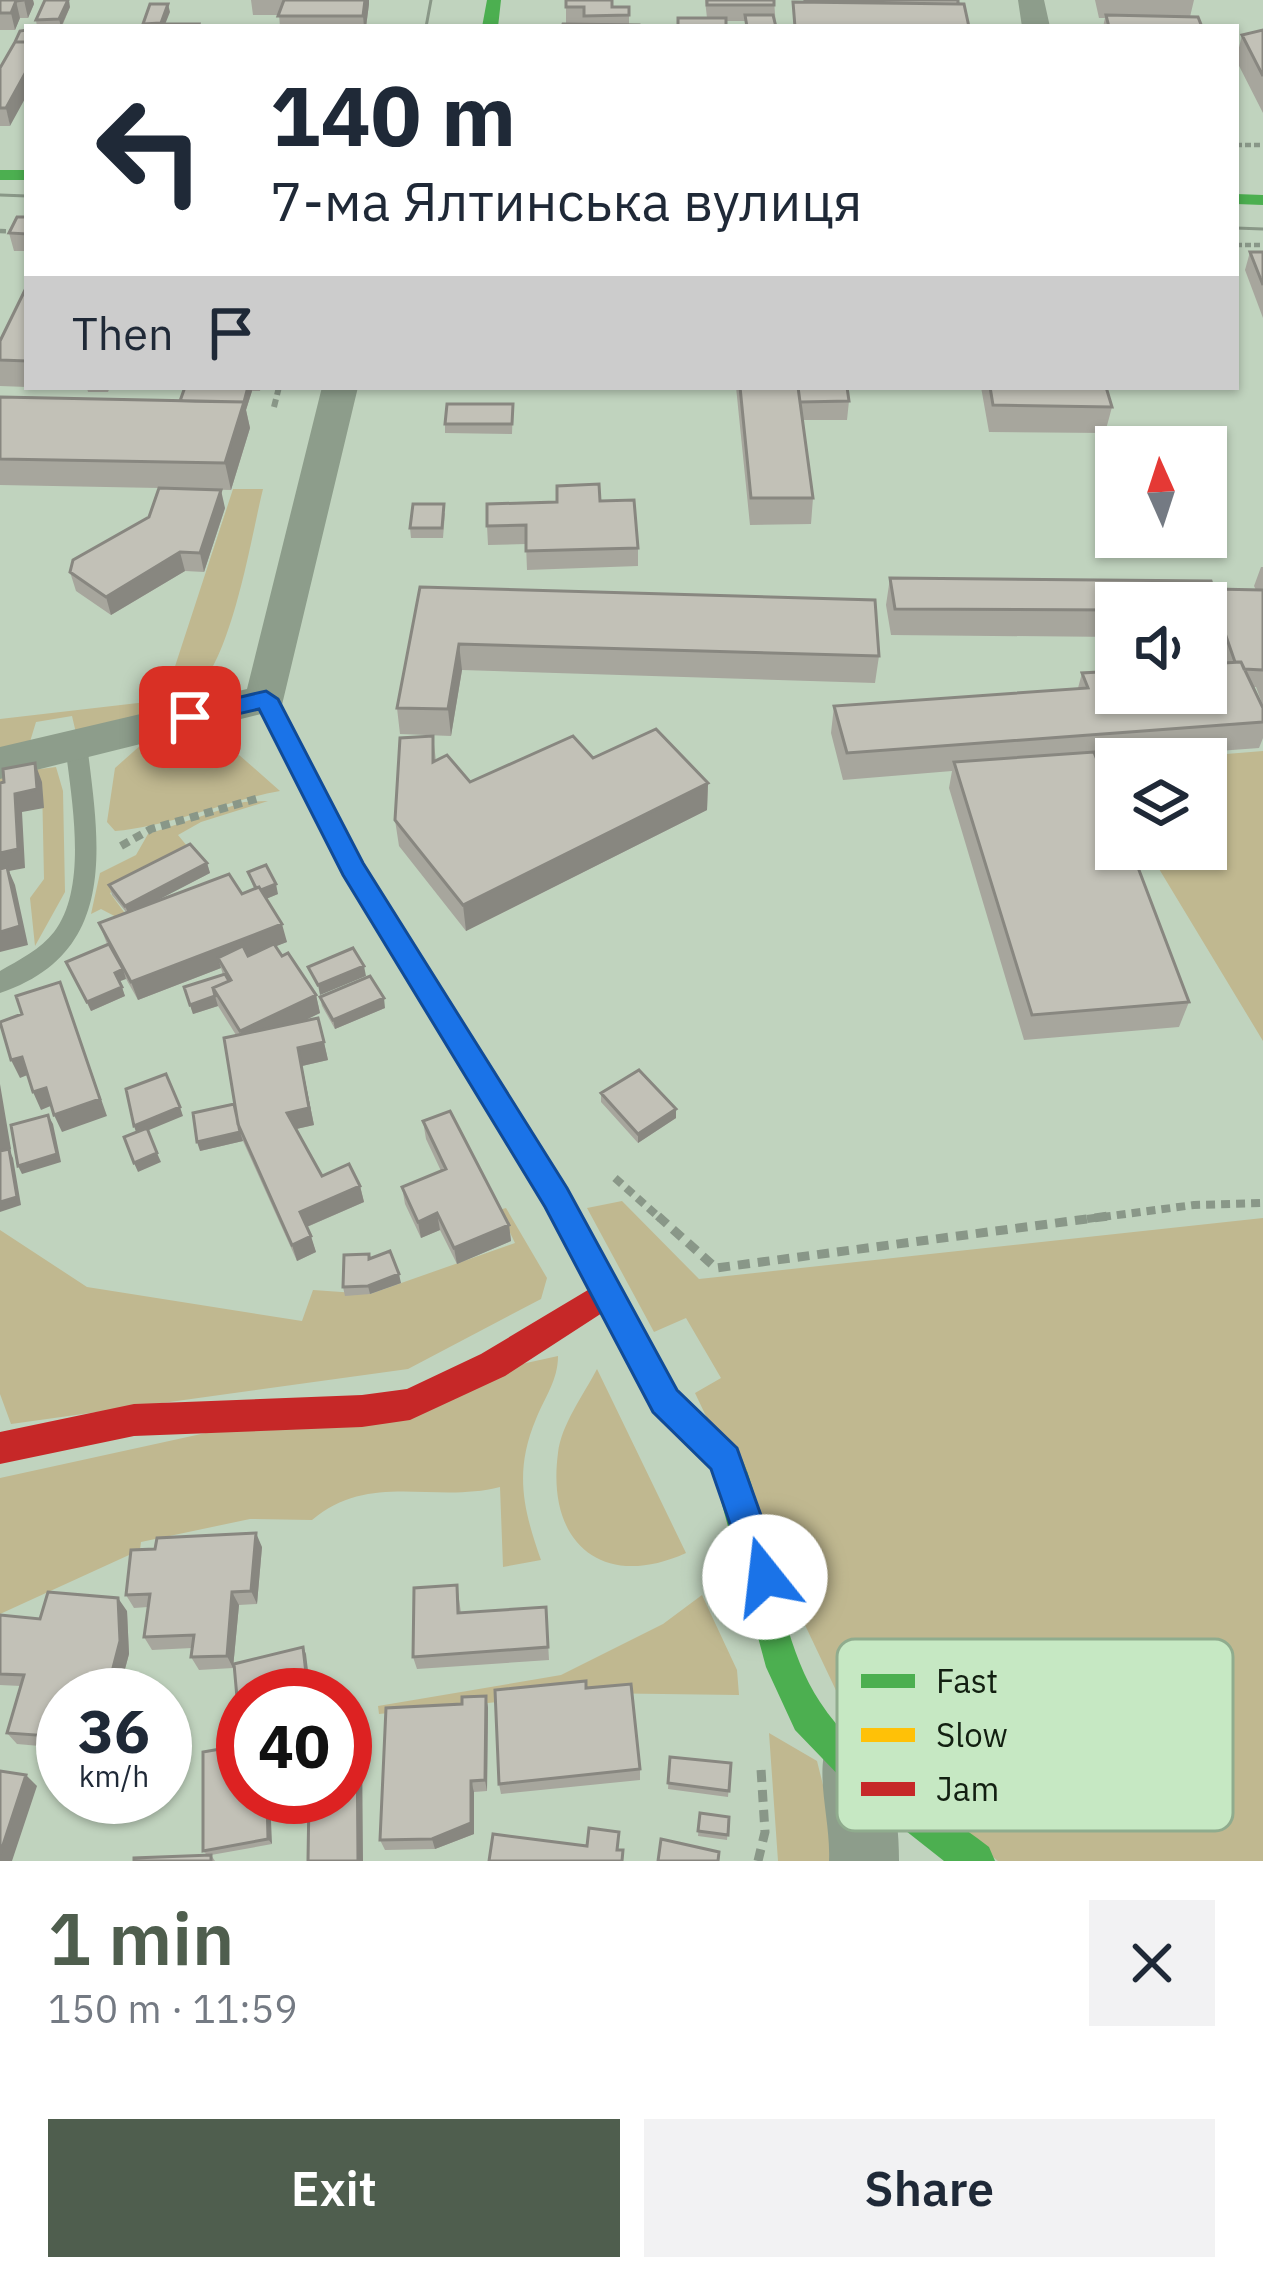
<!DOCTYPE html>
<meta charset="utf-8">
<style>
body{margin:0;font-family:"IBM Plex Sans",sans-serif;background:#f2f2f3;color:#1f2937;height:100vh;display:flex;flex-direction:column;font-size:45px;white-space:nowrap}
*{box-sizing:border-box;margin:0}
p{font-size:39px;color:#747a83}
.icon{flex:none;width:66px;height:66px;fill:none;stroke:currentColor;stroke-width:2;stroke-linecap:round;stroke-linejoin:round}
.map{position:relative;height:1861px;overflow:hidden}
.panel{display:flex;flex-direction:column;background:#fff;flex:1}
.panel>*{flex:none}
.guide{position:absolute;left:24px;top:24px;width:1215px;height:366px;border-radius:0px;box-shadow:0 3px 9px #0004;background:#fff;color:#1f2937;overflow:hidden}
.needle{width:78px;rotate:357deg}
.tools{position:absolute;left:1095px;top:426px;display:grid;gap:24px}
.tools a{display:grid;place-items:center;width:132px;height:132px;border-radius:0px;background:#fff;box-shadow:0 3px 9px #0004;font-size:60px}
.speed{position:absolute;left:36px;top:1668px;display:flex;gap:24px;font-size:60px;font-weight:700;text-align:center}
.speed>*{display:grid;place-content:center;width:156px;height:156px;border-radius:50%;background:#fff;box-shadow:0 3px 9px #0004;line-height:1}
.speed small{font-size:30px;font-weight:400}
.speed .limit{border:18px solid #d22;background:#fff;color:#111}
.pin{position:absolute;display:grid;place-items:center;width:102px;height:102px;color:#fff;margin:-51px;border-radius:24px;box-shadow:0 6px 18px #0006}
.me{position:absolute;width:132px;margin:-66px;rotate:344deg;stroke-linejoin:round;filter:drop-shadow(0 0 9px #0008)}
.turn{display:flex;align-items:center;gap:42px;height:252px;padding:0 48px;font-size:54px}
.turn .icon{width:156px;height:156px;stroke-width:2.5}
.turn b{display:block;font-size:84px;line-height:102px}
.then{display:flex;align-items:center;height:114px;padding:0 48px;background:#0003;gap:24px;font-size:45px}
.round{display:grid;place-items:center;flex:none;width:126px;height:126px;border-radius:0px;background:#f2f2f3}
.summary{display:flex;align-items:center;justify-content:space-between;height:204px;padding:0 48px}
h1{font-size:72px;font-weight:600;line-height:90px;color:#4f5e4e}
.button{display:flex;gap:24px;margin-top:auto;padding:24px 48px}
.button a{flex:1;height:138px;border-radius:0px;background:#4f5e4e;color:#fff;font-size:48px;font-weight:600;line-height:138px;text-align:center}
.button a+a{background:#f2f2f3;color:#1f2937}
.map>svg:first-child{display:block}
.green{fill:#c0b890}
.lines{fill:none;stroke-linecap:round;stroke-linejoin:round}
.path-far3{stroke:#899788;stroke-width:4.5;stroke-dasharray:6 3;stroke-linecap:butt}
.path-far2{stroke:#899788;stroke-width:6;stroke-dasharray:8 4.5;stroke-linecap:butt}
.path-far1{stroke:#899788;stroke-width:8;stroke-dasharray:9 6;stroke-linecap:butt}
.path{stroke:#899788;stroke-width:9;stroke-dasharray:12 8;stroke-linecap:butt}
.lane{fill:#8d9d8b;fill-rule:evenodd}
.street{fill:#8d9d8b;fill-rule:evenodd}
.fast{fill:#4caf50;fill-rule:evenodd}
.slow{fill:#ffc107;fill-rule:evenodd}
.jam{fill:#c62828;fill-rule:evenodd}
.tram{stroke:#899787;stroke-width:3}
.wall{fill:#a7a69d}
.shaded-wall{fill:#888780}
.building{fill:#c2c1b7;stroke:#888780;stroke-width:3}
.route{fill:#1a73e8;stroke:#114b97;stroke-width:3}
.key{fill:#c6e8c3;stroke:#90ac8e;stroke-width:3}
.key-label{font-size:33px;fill:#121f11}
</style>
<div class="map">
<svg width="1263" height="1861" viewBox="0 0 1263 1861">
<rect width="100%" height="100%" fill="#c0d3be"/>
<!-- green -->
<path class="green" d="M233,489H263C250,541 230,677 183,702C152,718 109,723 76,733L72,716L36,722L29,745L0,753V719L164,700Z
M183,731L213,732L280,791C224,801 171,826 115,831L107,822L115,768L151,736Z
M1263,751V1041L1147,849H1206V759H1165Z
M56,767L63,791L65,892L35,946L30,898L44,879L42,783L0,790V774Z
M268,801L201,822L178,835L192,852L110,893L127,916L122,920L101,909L91,914L100,873L136,855L148,834L244,802Z
M622,1201L699,1279L1263,1218V1861H998L869,1760L695,1393L721,1378L686,1318L654,1332L587,1208Z
M506,1208L547,1278L541,1299L408,1369L11,1424L0,1394V1230L87,1287L302,1321L313,1290L370,1294L515,1243L499,1210Z
M558,1356C558,1380 545,1397 536,1419C514,1471 523,1509 541,1560L503,1567L500,1487C434,1504 370,1471 312,1520L250,1519L141,1542L140,1550L0,1614V1478Z
M597,1369L686,1553C602,1591 546,1543 558,1453C561,1425 584,1394 597,1369Z
M702,1595L737,1670L739,1695L586,1693L379,1714L378,1706L561,1675L663,1624Z
M769,1733L817,1761L842,1861H778Z"/>
<g class="lines">
<!-- path-far3 -->
<path class="path-far3" d="M1236,145H1263
M0,231L27,232
M1236,245H1263"/>
<!-- path-far2 -->
<path class="path-far2" d="M274,407L279,387"/>
<!-- path-far1 -->
<path class="path-far1" d="M121,846L151,829L259,798
M615,1178L661,1219
M1087,1219L1194,1205L1263,1203"/>
<!-- path -->
<path class="path" d="M658,1216L716,1268L1109,1216
M758,1861L765,1832L761,1769"/>
<!-- lane -->
<path class="lane" d="M76,736L87,744C99,843 120,953 0,993V971C19,960 41,949 54,932C89,887 71,797 65,744Z"/>
<!-- street -->
<path class="street" d="M1018,0H1044L1050,27H1022Z
M322,387H358L281,709L0,779V747L247,689Z
M852,1730L876,1740C892,1780 899,1818 899,1861H829C831,1820 814,1775 828,1740Z"/>
<!-- fast -->
<path class="fast" d="M487,0H501L498,27H482Z
M0,170H27V180H0Z
M1236,194L1263,195V205L1236,204Z
M730,1455L742,1459L747,1471C772,1542 779,1640 820,1702C859,1762 933,1804 989,1847L995,1861H944L849,1786L795,1730L766,1667L713,1471L718,1459Z"/>
<!-- slow -->
<path class="slow" d="M429,981L439,984L567,1188L677,1390L737,1448L747,1471L742,1483L730,1487L718,1483L713,1470L653,1412L545,1206L415,992L419,984Z"/>
<!-- jam -->
<path class="jam" d="M266,691L278,699L363,864L439,984L443,992L439,1000H419L339,868L254,699Z
M608,1278L619,1282L624,1292L619,1302L505,1376L410,1420L362,1427L134,1436L0,1464V1432L134,1404L362,1395L407,1389L481,1354Z"/>
<!-- tram -->
<path class="tram" d="M426,27L431,0
M0,195L27,196
M1236,228L1263,229"/>
</g>
<!-- wall -->
<path class="wall" d="M0,0H33L34,4L28,18H20L15,30H0Z
M251,0H369V4L366,27H280L279,15H253Z
M566,0L612,7H629V25L566,24Z
M705,0H774L776,27H745V21H726L707,18Z
M1095,0H1194L1190,17L1202,27H1103L1105,18H1099Z
M70,7L63,24L64,27H37L36,20Z
M1263,30V113L1236,60L1242,35Z
M0,68L10,126H0Z
M27,217V251H14L9,233Z
M1250,252H1263V318L1245,270Z
M27,286V387L0,386V341Z
M33,387H110L108,392H88L87,388Z
M185,387H261L260,391H252L246,410L250,428L231,490L191,489L225,508L204,572L185,571L111,615L76,591L70,572L149,517L159,488L0,485V397L180,401Z
M736,387H847L849,401L847,420H803L813,498L811,524L750,525Z
M981,387H1106L1112,407L1105,433L989,432Z
M513,404L512,434L445,433V424Z
M600,501L638,548V566L527,570L526,544L488,545L487,526Z
M445,513L443,538H411L410,528Z
M1261,567H1263V706L1256,687H1253L1263,708V738L1259,748L1097,760L1189,1002L1179,1027L1024,1040L949,788L952,771L843,780L831,733L834,706L1078,688L1082,673L1222,663L1212,635V638H1206V603H1116V637L891,635L886,605L890,578L1256,590L1254,586Z
M420,587L879,656L875,683L462,670L451,736L400,734L397,708Z
M433,736L436,761L470,782L593,758L708,783L707,810L466,931L399,846L395,820Z
M207,863L210,873L154,902L242,894L254,889L248,872L278,894L266,899L287,942L275,946L316,995L320,1013L304,1021L318,1018L328,1060L302,1066L314,1125L296,1129L322,1176L360,1186L364,1202L307,1227L316,1252L297,1261L243,1141L200,1151L234,1104L236,1035L218,1006L193,1014L184,987L223,975L221,968L138,1000L125,977L119,982L125,996L91,1011L66,962L107,944L99,923L126,912L112,895L109,885Z
M320,997L385,1008L335,1029L322,1006Z
M601,1093L676,1118L638,1143L601,1102Z
M423,1121L509,1225L511,1241L457,1264L440,1230L421,1238L405,1204L402,1187L441,1171L426,1139Z
M369,1254L370,1258L401,1283L370,1294L345,1296L343,1287Z
M262,1547L257,1604L239,1605L233,1668L199,1670L191,1657L192,1648L152,1650L144,1637L148,1607L134,1608L126,1595Z
M457,1585L461,1613L546,1607L549,1660L417,1669L413,1657Z
M127,1611L129,1654L118,1695H63V1748L17,1744L7,1733L21,1686L0,1685V1615L40,1619Z
M586,1688L640,1769V1780L501,1794L499,1784Z
M486,1696L488,1708L487,1791L474,1792V1834L435,1849L385,1850L380,1840L462,1704Z
M243,1745L272,1844L211,1855L215,1861H134L207,1855L203,1851Z
M670,1757L731,1763L728,1797L668,1789Z
M700,1813L729,1817L727,1840L698,1836Z"/>
<!-- shaded-wall -->
<path class="shaded-wall" d="M24,0H33L34,4L28,18Z
M69,0L70,7L61,27L59,19Z
M365,0H369V4L366,27H364L363,16Z
M16,1L20,18L15,30L11,13Z
M168,4L170,12L164,27L161,23Z
M27,70V95L10,126L6,108Z
M248,387H251L252,391L246,410L250,428L231,490L225,463Z
M221,490L225,508L204,572L200,553Z
M180,552L185,571L111,615L106,597Z
M459,644L462,670L451,736L448,709Z
M35,763L42,782L44,808L22,812L25,868L9,871L15,885L28,945L0,952V853L15,794Z
M708,783L707,810L466,931L463,905Z
M207,863L210,873L129,915L125,906Z
M276,884L278,894L261,901L258,891Z
M282,924L287,942L223,967L218,958L221,968L138,1000L131,982Z
M364,966L366,976L320,995L318,985Z
M123,969L126,979L118,982L115,973Z
M60,982L107,1116L62,1132L54,1115Z
M122,987L125,996L91,1011L87,1002Z
M316,995L320,1013L245,1049L240,1031Z
M215,996L218,1006L193,1014L190,1005Z
M384,998L385,1008L335,1029L333,1020Z
M324,1042L328,1060L302,1066L314,1125L292,1130L287,1113L298,1048Z
M22,1057L30,1074L20,1078L11,1060Z
M0,1084L11,1149L9,1150L13,1158L21,1205L0,1212Z
M46,1088L53,1105L41,1110L33,1092Z
M180,1107L183,1116L137,1135L134,1126Z
M676,1109V1118L638,1143V1134Z
M48,1115L53,1124L61,1162L22,1174L18,1166Z
M240,1132L243,1141L200,1151L197,1142Z
M157,1153L161,1162L138,1172L134,1163Z
M360,1186L364,1202L304,1228L300,1212Z
M437,1213L440,1230L421,1238L418,1222Z
M509,1225L511,1241L457,1264L454,1248Z
M311,1236L316,1252L297,1261L292,1245Z
M399,1274L401,1283L370,1294L368,1286Z
M256,1533L262,1547L257,1604L251,1591Z
M232,1592L239,1605L233,1668L227,1656Z
M118,1598L127,1611L129,1654L118,1695H106Z
M303,1647L306,1654L311,1695H291Z
M486,1696L488,1708L487,1791L485,1780Z
M357,1732L362,1744L363,1861H358Z
M26,1775L37,1786L12,1861H0V1854Z
M471,1781L474,1792V1834L435,1849L432,1839Z
M267,1797H270L272,1844L268,1839Z"/>
<!-- building -->
<path class="building" d="M0,0H24L16,1L11,13H0Z
M45,0H68L59,19L36,20Z
M284,0H365L363,16H278Z
M566,0H612V7H629V15L584,16V7H566Z
M707,0H774V5H707Z
M805,0H958V4L805,2Z
M793,2L964,4L969,27H795Z
M150,4H168L161,23L143,24Z
M745,15H773L776,27H747Z
M1106,15L1198,17L1202,27H1109Z
M678,18H726V27H678Z
M157,24H199L198,27H156Z
M563,24L639,25V27H562Z
M27,30V42H15L20,31Z
M1263,30V76L1242,35Z
M15,42H27V70L6,108H0V68Z
M17,217H27V234L9,233Z
M1250,252H1263V285Z
M27,286V361L0,360V341Z
M185,387H248L244,402L180,401Z
M740,387H798L813,498H751Z
M798,387H847L849,401L800,402Z
M990,387H1106L1112,407L993,405Z
M0,397L244,402L225,463L0,459Z
M447,404H513L512,424H445Z
M599,484L600,501L634,500L638,548L526,551V525L487,526V504L557,502V486Z
M159,488L221,490L200,553L180,552L106,597L70,572L73,560L149,517Z
M413,504H444L442,528H410Z
M890,578L1211,581L1220,611H1206V603H1116V610L895,609Z
M420,587L875,600L879,656L459,644L448,709L397,708Z
M1214,589L1263,590V670L1244,669L1241,662H1235L1219,616L1220,611Z
M1241,662L1263,708V722L847,753L834,706L1088,688L1082,673L1116,671V693H1206V664Z
M656,729L708,783L463,905L395,820L400,738L433,736V762L447,755L470,782L573,736L593,758Z
M1094,752L1116,810V849H1131L1189,1002L1032,1015L954,762Z
M35,763L37,789L15,794L18,849L0,853V783L4,782L3,769Z
M190,844L207,863L125,906L109,885Z
M266,865L276,884L261,890L259,887L256,888L248,872Z
M7,867L20,926L0,932V869Z
M229,874L242,894L259,887L282,924L131,982L99,923Z
M109,944L123,969L115,973L122,987L87,1002L66,962Z
M274,944L282,956L288,953L316,995L240,1031L213,988L231,980L218,958L243,946L248,956Z
M353,948L364,966L318,985L308,967Z
M225,974L229,981L213,988L215,996L190,1005L184,987Z
M370,976L384,998L333,1020L320,997Z
M60,982L100,1099L54,1115L46,1088L33,1092L22,1057L11,1060L0,1022L22,1014L16,996Z
M318,1018L324,1042L298,1048L309,1108L287,1113L322,1176L349,1164L360,1186L300,1212L311,1236L292,1245L238,1124L224,1038Z
M639,1070L676,1109L638,1134L601,1093Z
M166,1074L180,1107L134,1126L126,1089Z
M234,1104L240,1132L197,1142L193,1113Z
M450,1111L509,1225L454,1248L437,1213L418,1222L402,1187L446,1169L423,1121Z
M48,1115L57,1154L18,1166L11,1125Z
M147,1128L157,1153L134,1163L124,1137Z
M9,1149L17,1197L0,1202V1151Z
M390,1251L399,1274L368,1286L343,1287L344,1255L369,1254V1259Z
M256,1533L251,1591L232,1592L227,1656L191,1657L194,1635L144,1637L150,1594L126,1595L131,1550L155,1549L157,1538Z
M457,1585L458,1613L546,1607L548,1647L413,1657L414,1588Z
M48,1592L118,1598L120,1641L106,1695H63V1737L7,1733L24,1675L0,1674V1615L40,1619Z
M303,1647L308,1691L291,1695H243V1707L238,1709L234,1664Z
M586,1681V1688L631,1684L640,1769L499,1784L495,1690Z
M486,1696L485,1780L471,1781V1823L432,1839L380,1840L386,1708L462,1704V1697Z
M357,1732L358,1861H308L309,1797H345V1734Z
M243,1745V1797H267L268,1839L203,1851V1752Z
M670,1757L731,1763L729,1791L668,1783Z
M0,1771L26,1775L0,1854Z
M700,1813L729,1817L728,1835L698,1831Z
M589,1828L619,1832L617,1850H623L622,1861H489L493,1834L587,1846Z
M661,1839L719,1852L718,1861H658Z
M211,1855V1861H134V1858Z"/>
<!-- route -->
<path class="route" d="M266,691L278,699L363,863L567,1188L677,1390L737,1448L783,1577L778,1590L765,1595L753,1590L711,1469L653,1412L545,1207L343,875L259,709L190,725L178,717L181,711Z"/>
<!-- legend -->
<rect x="837" y="1639" width="396" height="192" rx="18" class="key"/>
<rect x="861" y="1674" width="54" height="14" fill="#4caf50"/>
<rect x="861" y="1728" width="54" height="14" fill="#ffc107"/>
<rect x="861" y="1782" width="54" height="14" fill="#c62828"/>
<g class="key-label">
<text x="936" y="1693">Fast</text>
<text x="936" y="1747">Slow</text>
<text x="936" y="1801">Jam</text>
</g>
</svg>
<div class="tools">
<a><svg class="needle" viewBox="-14 -14 28 28"><path d="M0-13l5 13h-10z" fill="#e53935"/><path d="M0 13l5-13h-10z" fill="#747a83"/></svg></a>
<a><svg class="icon" aria-label="sound" viewBox="0 0 24 24"><path d="M4 9h4l5-4v14l-5-4H4zM17 9q2 3 0 6"/></svg></a>
<a><svg class="icon" aria-label="layers" viewBox="0 0 24 24"><path d="M12 4l9 5-9 5-9-5zM3 14l9 5 9-5"/></svg></a>
</div>
<div class="speed"><div>36<small>km/h</small></div><div class="limit">40</div></div>
<div class="pin" style="left:190px;top:717px;background:#d93025"><svg class="icon" aria-label="arrive" viewBox="0 0 24 24"><path d="M6 21V4h12l-3 4 3 4H6"/></svg></div>
<svg class="me" style="left:765px;top:1577px" viewBox="-20 -20 40 40"><circle r="19" fill="#fff"/><path d="M0-13L10 11 0 6-10 11z" fill="#1a73e8"/></svg>
<div class="guide">
<div class="turn"><svg class="icon" aria-label="left" viewBox="0 0 24 24"><path d="M17 20v-9H6M10 6l-5 5 5 5"/></svg><div><b>140 m</b>7-ма Ялтинська вулиця</div></div>
<div class="then">Then<svg class="icon" aria-label="arrive" viewBox="0 0 24 24"><path d="M6 21V4h12l-3 4 3 4H6"/></svg></div>
</div>
</div>
<section class="panel">
<div class="summary"><div><h1>1 min</h1><p>150 m · 11:59</p></div><a class="round"><svg class="icon" aria-label="close" viewBox="0 0 24 24"><path d="M6 6l12 12M18 6L6 18"/></svg></a></div>
<div class="button"><a>Exit</a><a>Share</a></div>
</section>
